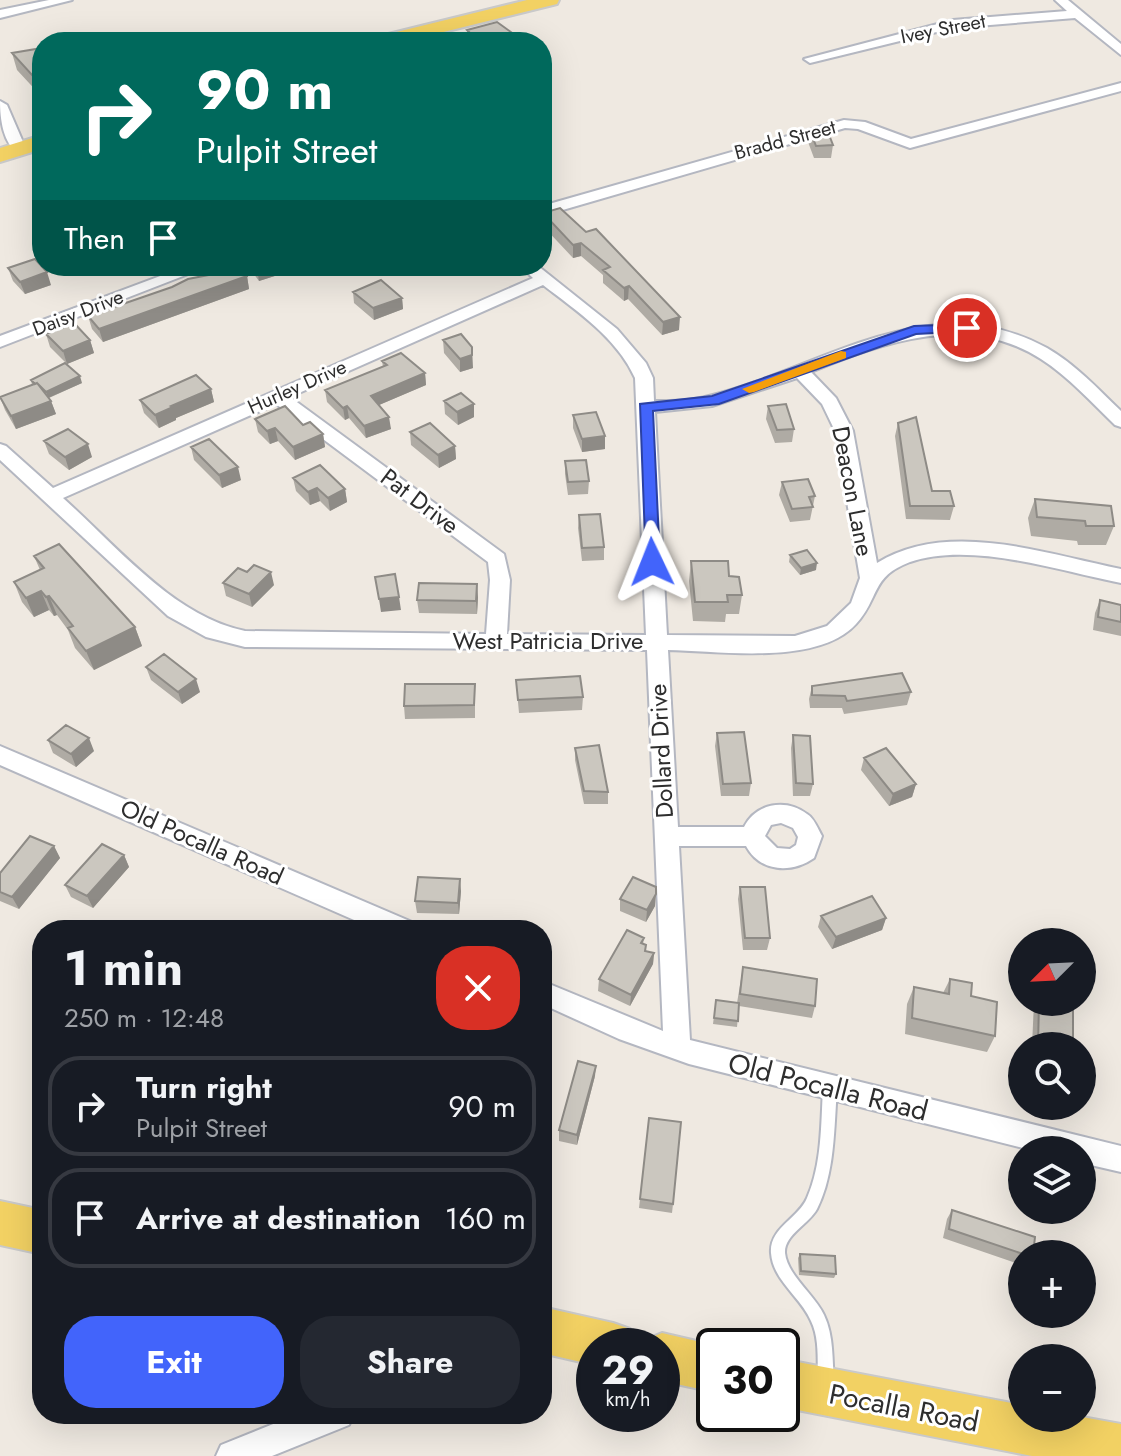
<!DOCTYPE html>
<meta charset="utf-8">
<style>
body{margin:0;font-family:Jost,sans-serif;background:#242831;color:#f1f3f6;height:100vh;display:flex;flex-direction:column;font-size:30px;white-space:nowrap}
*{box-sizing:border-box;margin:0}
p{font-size:26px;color:#9ea1a6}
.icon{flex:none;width:44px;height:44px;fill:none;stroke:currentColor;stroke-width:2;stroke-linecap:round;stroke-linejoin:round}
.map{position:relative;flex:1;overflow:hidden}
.panel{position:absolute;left:32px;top:920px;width:520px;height:504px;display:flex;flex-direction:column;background:#171b24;border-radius:32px;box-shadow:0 8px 32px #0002}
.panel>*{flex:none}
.hud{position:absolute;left:32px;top:32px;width:520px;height:244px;border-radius:32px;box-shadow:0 8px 32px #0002;background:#00695c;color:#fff;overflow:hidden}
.needle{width:52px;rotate:246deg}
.buttons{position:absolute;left:1008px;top:928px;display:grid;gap:16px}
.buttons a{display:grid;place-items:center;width:88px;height:88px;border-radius:50%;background:#171b24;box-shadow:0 8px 32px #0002;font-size:40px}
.speed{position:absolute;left:576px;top:1328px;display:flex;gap:16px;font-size:40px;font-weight:700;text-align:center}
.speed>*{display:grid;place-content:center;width:104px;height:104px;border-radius:50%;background:#171b24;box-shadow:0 8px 32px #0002;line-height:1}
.speed small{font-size:20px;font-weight:400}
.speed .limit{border:4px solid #111;border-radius:12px;background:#fff;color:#111}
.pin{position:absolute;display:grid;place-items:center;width:68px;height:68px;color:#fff;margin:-34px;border:4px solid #fff;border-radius:50%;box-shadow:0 2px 8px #0007}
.me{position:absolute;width:88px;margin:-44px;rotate:358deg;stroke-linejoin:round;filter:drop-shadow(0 0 6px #0008)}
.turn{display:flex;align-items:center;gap:28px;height:168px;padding:0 32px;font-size:36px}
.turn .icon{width:104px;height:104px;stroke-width:2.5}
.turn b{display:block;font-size:56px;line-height:68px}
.then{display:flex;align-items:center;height:76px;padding:0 32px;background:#0003;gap:16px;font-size:30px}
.round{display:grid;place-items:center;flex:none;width:84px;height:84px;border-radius:32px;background:#242831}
.headline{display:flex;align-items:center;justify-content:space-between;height:136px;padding:0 32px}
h1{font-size:48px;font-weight:700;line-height:60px}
.cta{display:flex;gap:16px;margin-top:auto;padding:16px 32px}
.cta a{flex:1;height:92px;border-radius:32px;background:#4264fb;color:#fff;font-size:32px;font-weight:700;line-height:92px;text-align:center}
.cta a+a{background:#242831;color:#f1f3f6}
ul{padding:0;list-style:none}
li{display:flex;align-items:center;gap:24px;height:100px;margin:0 16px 12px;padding:0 16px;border:4px solid #363941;border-radius:32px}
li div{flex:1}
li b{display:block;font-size:30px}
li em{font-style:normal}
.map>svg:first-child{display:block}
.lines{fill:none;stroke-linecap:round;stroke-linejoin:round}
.service-casing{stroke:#b4b7c1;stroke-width:4}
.minor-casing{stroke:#b4b7c1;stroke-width:4}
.primary-casing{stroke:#c9c9c9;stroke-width:4}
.service{fill:#fff;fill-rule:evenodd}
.minor{fill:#fff;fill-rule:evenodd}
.primary{fill:#f2d163;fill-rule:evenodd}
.wall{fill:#afaba4}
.shaded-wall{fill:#8e8b86}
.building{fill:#cbc7bf;stroke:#8e8b86;stroke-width:2}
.route{fill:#4264fb;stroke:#2b41a3;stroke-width:2}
.slow{fill:#f59e0b}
.labels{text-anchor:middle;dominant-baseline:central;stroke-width:6;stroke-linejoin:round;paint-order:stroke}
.far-street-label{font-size:20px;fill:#2e2e2e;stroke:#fff}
.street-label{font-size:24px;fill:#2e2e2e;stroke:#fff}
.near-street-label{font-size:28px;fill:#2e2e2e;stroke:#fff}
</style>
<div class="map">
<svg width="1121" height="1456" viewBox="0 0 1121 1456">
<rect width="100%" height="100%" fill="#efe9e1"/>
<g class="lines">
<!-- service casing -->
<g class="service-casing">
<path id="service" d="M830,1082L835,1084L837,1088C834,1128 835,1173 817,1209C809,1224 784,1235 785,1253C787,1275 815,1295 824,1315C834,1336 832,1360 834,1382L831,1387L826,1390L821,1387L818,1382C817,1363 820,1339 811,1321C801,1297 773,1281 771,1253C769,1228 799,1218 807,1198C822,1164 821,1124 823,1088L825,1084Z"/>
</g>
<!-- minor casing -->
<g class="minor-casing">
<path id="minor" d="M49,0H72L0,18V10Z
M1055,0H1068L1121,44V55L1075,18L953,28L810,63L804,59L953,20L1067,11Z
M1121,83V91L910,148L858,129L845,128L542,216V206L844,120L865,122L911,139Z
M0,101L7,105L26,149L24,152L19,153C3,145 0,118 0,101Z
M187,266H209L0,347V336Z
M520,266H538L617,329L646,363L653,378L654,401C672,401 691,401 709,396C821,369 928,283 1047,348C1075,364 1098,389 1121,411V427L1115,425C1091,402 1069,377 1041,359C968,312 884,342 811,372L836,398L853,431L877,563C948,519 1046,554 1121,569V583C1060,571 971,541 910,562C870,577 880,598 856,624C818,666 721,651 668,650L678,827H744C756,803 786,798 807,814C814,818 818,829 822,836L814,858C791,874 760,872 746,846H679L690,1040L1121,1146V1172L1082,1163V1150H1031L689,1064L619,1039L542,1004V981L663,1031L647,650L245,647L206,637L168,616L0,460V444L6,446L53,488L533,278ZM543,285C577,311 617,338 635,378L646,635L507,634L510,580L504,554L290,397ZM797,378L822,404L835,431L860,578L851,603L827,626L795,636L667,635L655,412L712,406ZM276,404L488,562L490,580L486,634L245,631C173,616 117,546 63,498ZM781,823L793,828L798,837L796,845L790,849L777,848L765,836L771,825Z
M0,746L412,922L415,930H377L0,765Z
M298,1414H354L349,1425L272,1456H216L221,1445Z"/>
</g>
<!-- primary casing -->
<g class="primary-casing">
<path id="primary" d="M527,0H559L557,4L403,42H369L372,38Z
M42,135V149L0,162V148Z
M0,1201L42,1210V1254L0,1245Z
M542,1307L613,1323L630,1329L636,1346H594V1365L542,1353Z
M662,1333L718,1346H714V1392L662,1381V1346H643L645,1340Z
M782,1359L1022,1405V1418L1082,1417L1121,1424V1456H1032L782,1407Z"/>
</g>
<!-- service -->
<use href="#service" class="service"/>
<!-- minor -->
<use href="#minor" class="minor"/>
<!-- primary -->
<use href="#primary" class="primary"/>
</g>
<!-- wall -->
<path class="wall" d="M467,30L515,42H470L468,40Z
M42,48V97L17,70L12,53Z
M810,130L833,145L831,158H814L808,142Z
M560,208L679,330L662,335L628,299L624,301L603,283V275L581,256L573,258L543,226V213Z
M248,266H280L281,274L259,281Z
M8,268L51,285L25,294L13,281Z
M247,276L249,289L103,342L92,329L88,316Z
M353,292L402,298L403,309L374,320L354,303Z
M46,334L90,340L94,353L67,364L50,347Z
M443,340L473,368L460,372L444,353Z
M382,361L425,373L426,385L379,405L391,429L366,438L349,418L345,420L327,402L325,390L383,367Z
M31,380L82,383L49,398L51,401L56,414L16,429L5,410L0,397L32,385Z
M211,389L214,402L176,418V420L159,428L144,413L140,400Z
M444,401L474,404V417L458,425L445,414Z
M768,406L794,429L792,442L775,443L766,419Z
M573,415L605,449L582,452L573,428Z
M255,419L303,425L323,434L325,447L295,460L278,441L270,444L258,432Z
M898,423L932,491L954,506L950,520L906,519L895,436Z
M410,432L455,446L456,459L439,468L411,445Z
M44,441L92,457L69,470L49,454Z
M191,447L241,480L222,488L194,460Z
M565,461L589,481L588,494L568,495L565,474Z
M293,478L345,489L347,502L330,511L320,501L310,505L296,491Z
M782,482L815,496L810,520L790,522L779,495Z
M1035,499L1114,526L1106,545H1078L1077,541L1031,536L1028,518Z
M579,515L604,547V560L582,561L578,528Z
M790,555L816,570L800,575L789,562Z
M34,556L135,627L142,646L94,670L75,648L68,630L57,615L54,616L49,610L34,617L22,602L14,582L40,570Z
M691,561L729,576L742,595L739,614H726L725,622L693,621L689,581Z
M223,583L274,585L252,607L226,596Z
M478,597L477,614L419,613L417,600Z
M1100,600L1121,605V636L1093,630L1095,613Z
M146,667L200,692L182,704L151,680Z
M516,680L583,697L582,710L519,713Z
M475,684V718L405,719L404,706Z
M812,686L911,692L907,705L844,714L842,708H810L809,699Z
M717,733L751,783L749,796H721L715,746Z
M793,735L813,784L810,796H793L791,748Z
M48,740L94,751L76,767L53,753Z
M575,748L608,792V804H584L575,760Z
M864,758L916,784L912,797L889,806L861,770Z
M54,846L60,858L19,909L0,901V873Z
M124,855L129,867L93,908L71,897L65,885Z
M740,887L770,938L767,950H743L738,899Z
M461,891L459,914L417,913L415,901Z
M620,899L655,906L646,922L620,911Z
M821,916L886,918L882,930L832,949L818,927Z
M644,938L643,944L645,951L654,953L653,964L630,1006L598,991L599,979Z
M743,967L815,1006L812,1018L739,1006L737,1027L713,1024L716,1000L737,1003Z
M950,979L971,996L995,1036L987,1052L905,1034L907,1004L914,987L943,993Z
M1034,1002H1073V1046H1032Z
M595,1076L577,1145L559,1141V1130Z
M649,1118L673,1204L672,1213L639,1208Z
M952,1210L1022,1254V1265L943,1238L947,1219Z
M800,1254L836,1274L834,1278L799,1275L798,1258Z"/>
<!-- shaded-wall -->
<path class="shaded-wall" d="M515,35V42H490Z
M581,243V256L573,258V245Z
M263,266H280L281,274L259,281L257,268Z
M47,272L51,285L25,294L20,282Z
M247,276L249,289L103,342L99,329Z
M629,286L628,299L624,301V288Z
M402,298L403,309L374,320L373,308Z
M680,317L679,330L662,335L663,322Z
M90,340L94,353L67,364L63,351Z
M472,347L473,368L460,372V359Z
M425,373L426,385L372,408L371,396Z
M80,376L82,383L48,398L46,392Z
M211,389L214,402L176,418V420L159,428L155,415L171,406Z
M51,401L56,414L16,429L11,416Z
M474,404V417L458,425L457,412Z
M347,406L349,418L345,420L343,408Z
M389,417L391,429L366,438L364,426Z
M275,428L278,441L270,444L267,431Z
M323,434L325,447L295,460L293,447Z
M605,436V449L582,452V439Z
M88,444L92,457L69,470L65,457Z
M455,446L456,459L439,468L438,455Z
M238,467L241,480L222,488L219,475Z
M317,488L320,501L310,505L308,492Z
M345,489L347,502L330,511L328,498Z
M817,563L816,570L800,575L801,568Z
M271,572L274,585L252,607L249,594Z
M477,584L478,597L477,614L476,601Z
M41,591L49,610L34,617L26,598Z
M49,596L57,615L54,616L46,597Z
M399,597L401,610L381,612L379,599Z
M135,627L142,646L94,670L86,651Z
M196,679L200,692L182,704L178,692Z
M89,738L94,751L76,767L71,754Z
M916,784L912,797L889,806L893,794Z
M54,846L60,858L19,909L12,897Z
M124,855L129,867L93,908L87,896Z
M460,879L461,891L459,914L458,903Z
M656,894L655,906L646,922L647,910Z
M886,918L882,930L832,949L836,937Z
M654,953L653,964L630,1006L631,995Z
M596,1066L595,1076L577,1145V1135Z"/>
<!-- building -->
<path class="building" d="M497,22L515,35L490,42H479L467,30Z
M42,48V86L12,53Z
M826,127L833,145L816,146L810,130Z
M560,208L586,232L596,229L680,317L663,322L629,286L624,288L603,270L610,267L581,243L573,245L543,213Z
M35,259L47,272L20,282L8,268Z
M245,268L247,276L99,329L88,316L172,287L188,279Z
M381,280L402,298L373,308L353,292Z
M74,323L90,340L63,351L46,334Z
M461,334L472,347V355L460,359L443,340Z
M401,353L425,373L371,396L389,417L364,426L347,406L343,408L325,390L387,365L382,361Z
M65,363L80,376L46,392L37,383L35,384L31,380Z
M196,375L211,389L171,406L173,407L155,415L140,400Z
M37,383L51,401L11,416L0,397Z
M461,393L474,404L457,412L444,401Z
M786,404L794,429L777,430L768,406Z
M285,406L303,425L310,422L323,434L293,447L275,428L267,431L255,419Z
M596,412L605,436L582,439L573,415Z
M916,417L932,491H950L954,506H910L898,423Z
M430,423L455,446L438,455L410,432Z
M68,429L88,444L65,457L44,441Z
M209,439L238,467L219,475L191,447Z
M586,460L589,481L568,482L565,461Z
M320,465L345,489L328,498L317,488L308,492L293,478Z
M808,479L815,496L809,497L813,507L792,509L782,482Z
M1035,499L1111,506L1114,526H1086L1085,521L1037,517Z
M600,514L604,547L582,548L579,515Z
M59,544L135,627L86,651L68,628L73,626L49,596L46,597L41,591L26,598L14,582L44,568L34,556Z
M807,550L817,563L801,568L790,555Z
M691,561H728L729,576L739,577L742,595H727L728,602H695Z
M254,565L271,572L249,594L223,583L238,568L247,572Z
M395,574L399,597L379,599L375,577Z
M419,583L477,584L476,601L417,600Z
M1100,600L1121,605V622L1098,617Z
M164,654L196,679L178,692L146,667Z
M902,673L911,692L847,701L845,696L812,695V686Z
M580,676L583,697L518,700L516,680Z
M405,684H475L474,705L404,706Z
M66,725L89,738L71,754L48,740Z
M744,732L751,783L723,784L717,733Z
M793,735L810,736L813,784L796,783Z
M599,745L608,792L584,791L575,748Z
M886,748L916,784L893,794L864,758Z
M30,836L54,846L12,897L0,892V873Z
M102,844L124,855L87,896L65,885Z
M418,877L460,879L458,903L415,901Z
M633,877L656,887V894L647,910L620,899Z
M740,887H765L770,938H745Z
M872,896L886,918L836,937L821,916Z
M627,930L644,938L641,943L646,945L645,951L654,953L631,995L599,979Z
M743,967L817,979L815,1006L740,994Z
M950,979L972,983L971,996L997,1002L995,1036L912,1018L914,987L949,994Z
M716,1000L739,1003L738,1021L714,1018Z
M1039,1002H1073V1046H1038Z
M578,1061L596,1066L577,1135L559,1130Z
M649,1118L681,1122L673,1204L640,1199Z
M952,1210L1035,1237L1033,1254H1023L949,1229Z
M800,1254L835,1256L836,1274L801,1271Z"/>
<!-- route -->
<path class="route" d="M967,324L972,325V331L916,334L719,404L653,411L660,562L658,566H646L640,404L712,396L914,326Z"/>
<!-- slow -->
<path class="slow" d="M841,351L846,352V358L754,392L749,393L742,389Z"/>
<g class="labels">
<!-- far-street labels -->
<g class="far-street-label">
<text transform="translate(943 29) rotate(-11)">Ivey Street</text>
<text transform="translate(785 140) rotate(-15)">Bradd Street</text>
<text transform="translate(78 313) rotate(-21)">Daisy Drive</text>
<text transform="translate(297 387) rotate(-24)">Hurley Drive</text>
</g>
<!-- street labels -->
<g class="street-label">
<text transform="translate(853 491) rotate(79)">Deacon Lane</text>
<text transform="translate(420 501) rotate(37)">Pat Drive</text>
<text x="548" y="640">West Patricia Drive</text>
<text transform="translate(661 751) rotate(-93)">Dollard Drive</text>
<text transform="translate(202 842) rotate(24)">Old Pocalla Road</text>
</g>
<!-- near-street labels -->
<g class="near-street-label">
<text transform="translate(828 1087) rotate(14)">Old Pocalla Road</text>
<text transform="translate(904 1408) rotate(11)">Pocalla Road</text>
</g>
</g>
</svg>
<div class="buttons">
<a><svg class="needle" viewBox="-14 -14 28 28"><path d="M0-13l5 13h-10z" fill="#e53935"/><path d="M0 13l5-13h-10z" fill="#9ea1a6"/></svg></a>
<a><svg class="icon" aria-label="search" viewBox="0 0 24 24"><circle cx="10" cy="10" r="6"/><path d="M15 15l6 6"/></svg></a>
<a><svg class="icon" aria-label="layers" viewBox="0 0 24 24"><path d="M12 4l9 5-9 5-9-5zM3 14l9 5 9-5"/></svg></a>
<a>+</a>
<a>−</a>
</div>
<div class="speed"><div>29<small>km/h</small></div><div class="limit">30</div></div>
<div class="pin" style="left:967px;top:328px;background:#d93025"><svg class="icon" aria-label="arrive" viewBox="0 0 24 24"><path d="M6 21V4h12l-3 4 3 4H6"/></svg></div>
<svg class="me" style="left:652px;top:562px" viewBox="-20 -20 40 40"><path d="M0-17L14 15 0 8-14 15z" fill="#4264fb" stroke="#fff" stroke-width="4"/></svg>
<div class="hud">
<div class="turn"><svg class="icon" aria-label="right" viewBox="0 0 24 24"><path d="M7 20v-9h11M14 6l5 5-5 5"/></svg><div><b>90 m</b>Pulpit Street</div></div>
<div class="then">Then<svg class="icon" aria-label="arrive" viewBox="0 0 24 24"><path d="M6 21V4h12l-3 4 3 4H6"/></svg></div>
</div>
<section class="panel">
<div class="headline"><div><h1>1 min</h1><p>250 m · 12:48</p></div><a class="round" style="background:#d93025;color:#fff"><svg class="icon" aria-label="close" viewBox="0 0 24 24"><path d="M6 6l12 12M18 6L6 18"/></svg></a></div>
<ul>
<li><svg class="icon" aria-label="right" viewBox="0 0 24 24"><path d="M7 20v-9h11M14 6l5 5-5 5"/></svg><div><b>Turn right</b><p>Pulpit Street</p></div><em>90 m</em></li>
<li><svg class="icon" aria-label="arrive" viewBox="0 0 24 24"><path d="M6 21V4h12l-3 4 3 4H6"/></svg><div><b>Arrive at destination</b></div><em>160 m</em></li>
</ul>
<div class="cta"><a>Exit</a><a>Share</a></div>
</section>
</div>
